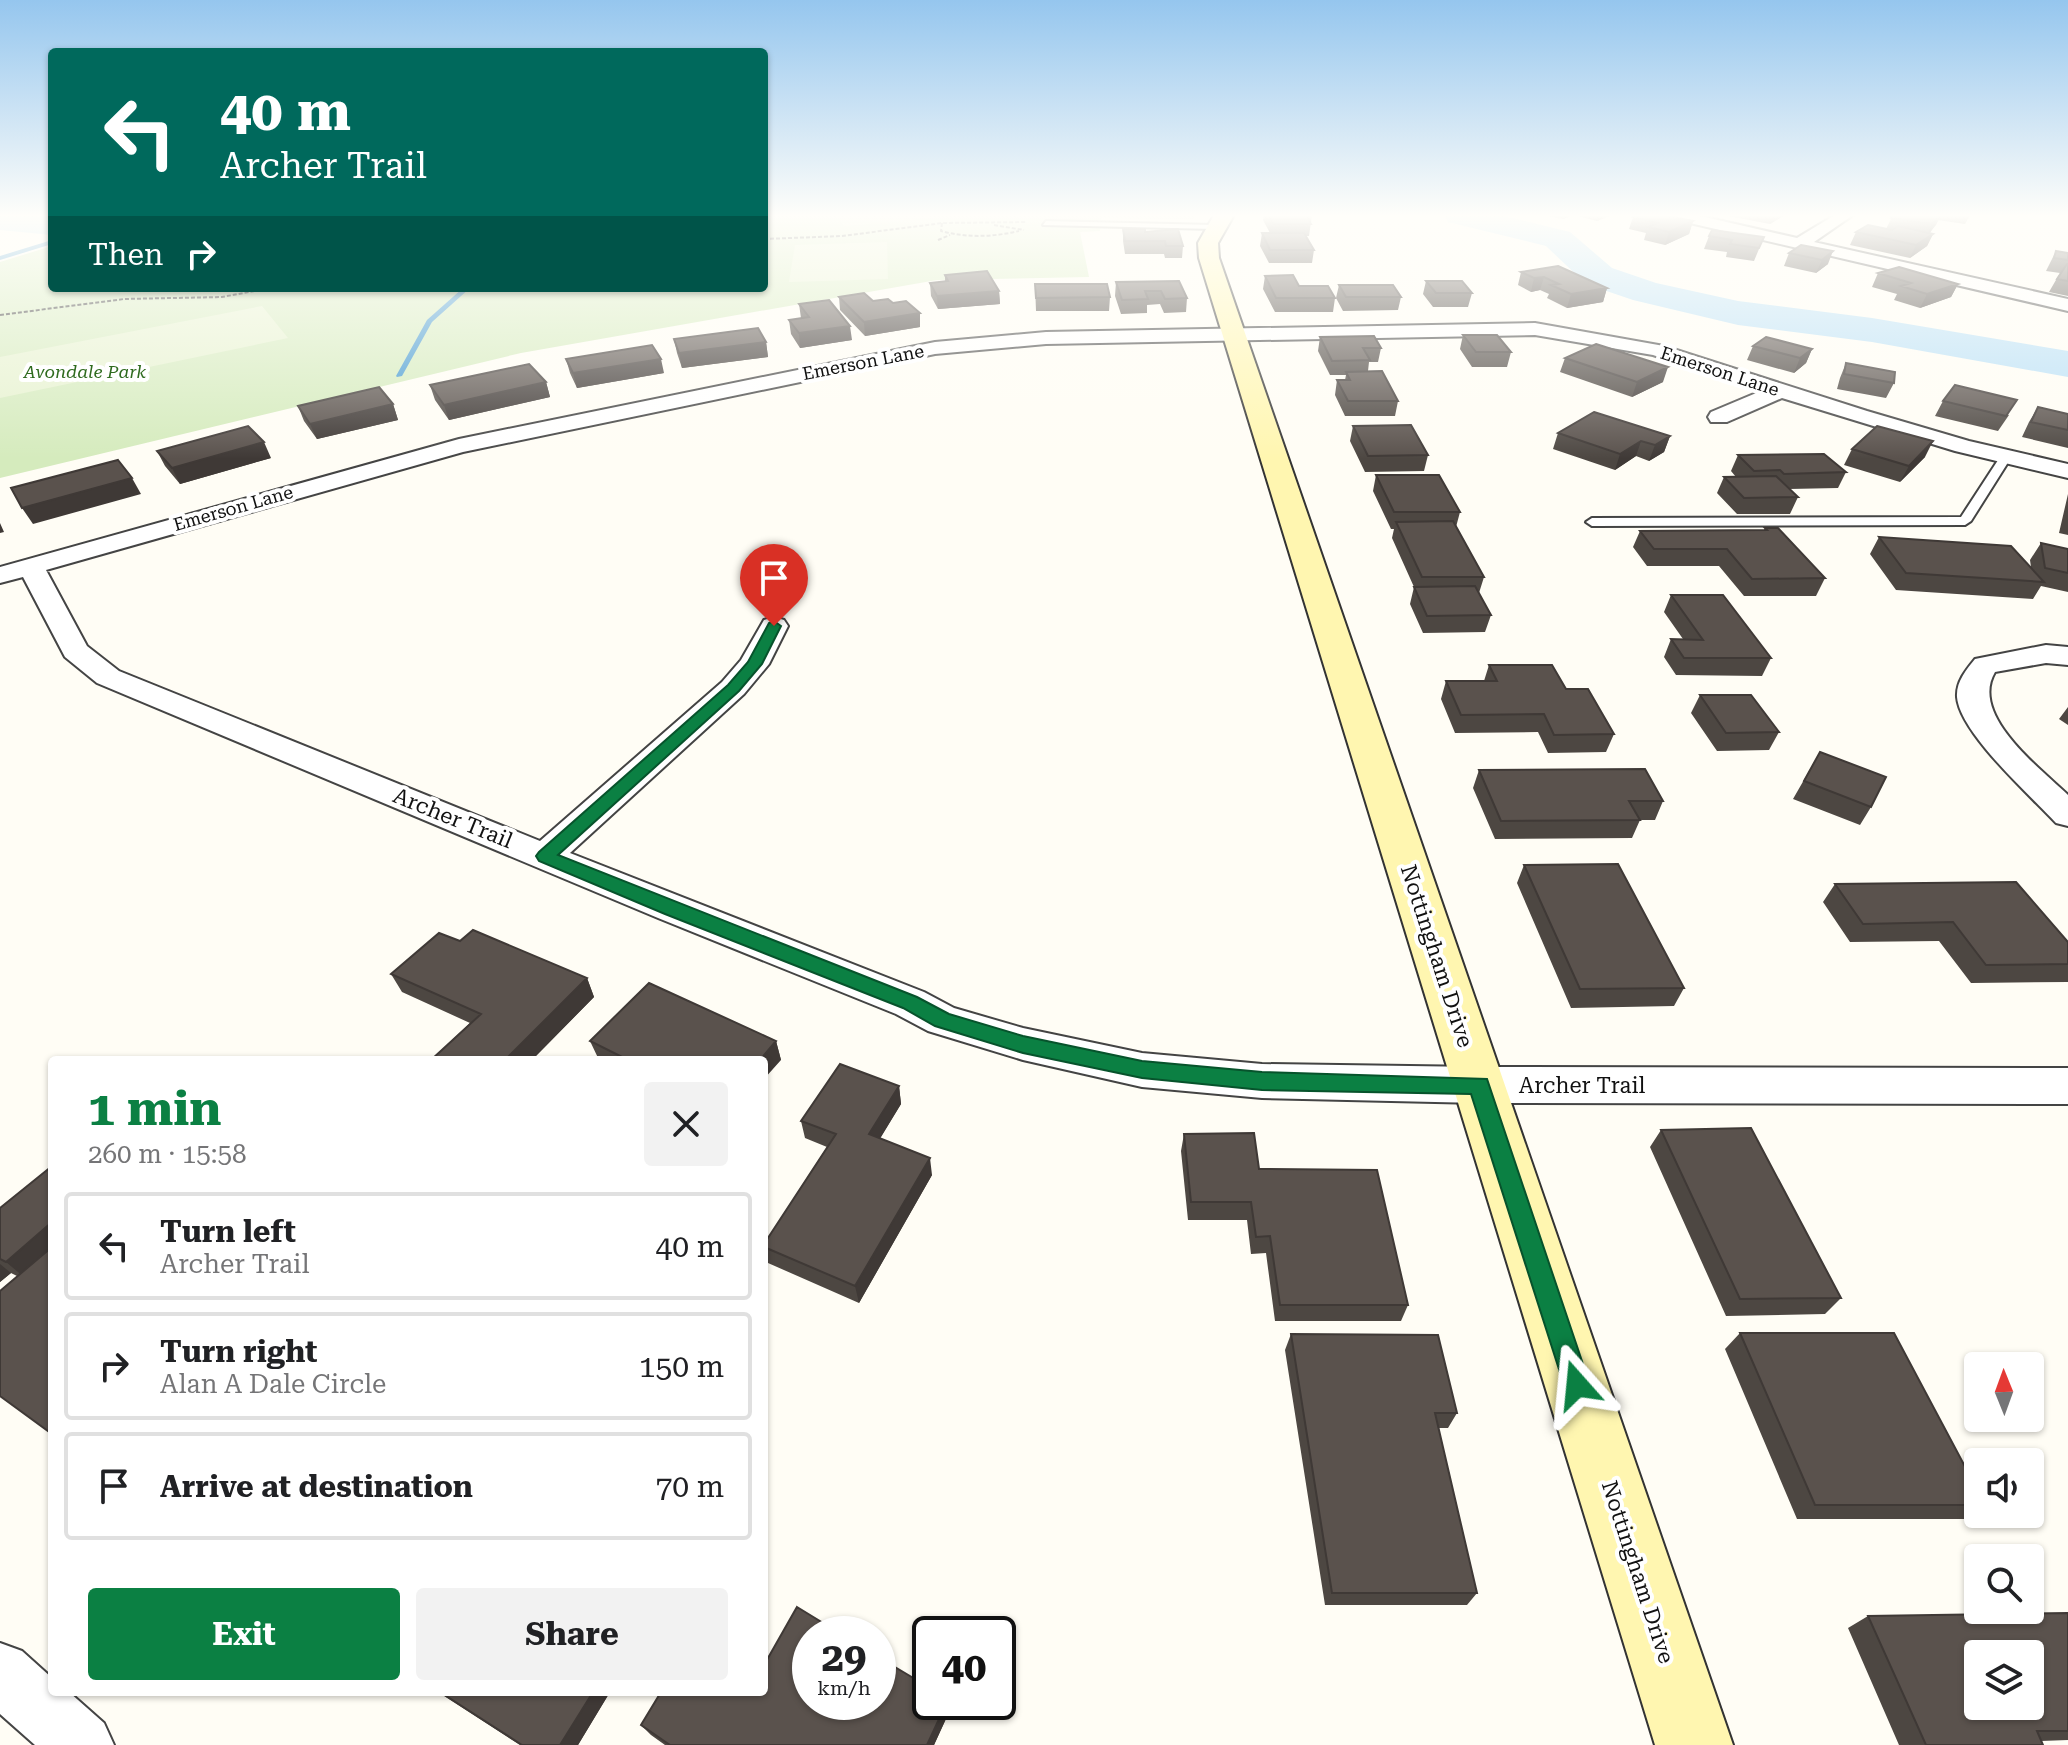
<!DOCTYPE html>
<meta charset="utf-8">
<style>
body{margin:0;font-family:"Roboto Serif",serif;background:#f2f2f2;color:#202124;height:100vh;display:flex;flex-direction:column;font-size:30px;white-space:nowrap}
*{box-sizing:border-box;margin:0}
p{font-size:26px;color:#757577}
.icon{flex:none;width:44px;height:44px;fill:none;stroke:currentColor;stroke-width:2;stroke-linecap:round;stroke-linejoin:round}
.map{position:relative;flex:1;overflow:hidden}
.side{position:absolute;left:48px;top:1056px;width:720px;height:640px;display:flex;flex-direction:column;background:#fff;border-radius:8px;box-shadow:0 2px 6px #0004}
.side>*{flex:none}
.hud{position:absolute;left:48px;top:48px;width:720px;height:244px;border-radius:8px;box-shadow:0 2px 6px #0004;background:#00695c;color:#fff;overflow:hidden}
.needle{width:52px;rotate:359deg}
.fabs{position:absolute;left:1964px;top:1352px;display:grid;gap:16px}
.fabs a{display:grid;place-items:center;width:80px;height:80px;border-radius:8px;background:#fff;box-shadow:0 2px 6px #0004;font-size:40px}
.speed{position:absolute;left:792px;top:1616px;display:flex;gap:16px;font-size:40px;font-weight:700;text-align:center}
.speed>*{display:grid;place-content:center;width:104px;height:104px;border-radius:50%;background:#fff;box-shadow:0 2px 6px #0004;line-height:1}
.speed small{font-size:20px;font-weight:400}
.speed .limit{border:4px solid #111;border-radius:12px;background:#fff;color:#111}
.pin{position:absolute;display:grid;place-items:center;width:68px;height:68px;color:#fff;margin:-82px -34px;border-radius:50% 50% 50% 0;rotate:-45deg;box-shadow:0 0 8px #0007}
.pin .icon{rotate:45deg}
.me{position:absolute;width:88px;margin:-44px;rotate:342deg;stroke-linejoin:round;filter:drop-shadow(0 0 6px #0008)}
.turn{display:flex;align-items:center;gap:28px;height:168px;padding:0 40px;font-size:36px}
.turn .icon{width:104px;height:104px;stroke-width:2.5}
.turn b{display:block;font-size:56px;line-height:68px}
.then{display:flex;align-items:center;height:76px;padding:0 40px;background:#0003;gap:16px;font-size:30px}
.round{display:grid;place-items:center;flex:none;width:84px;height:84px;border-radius:8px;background:#f2f2f2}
.headline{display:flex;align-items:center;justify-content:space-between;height:136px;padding:0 40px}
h1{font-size:48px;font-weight:700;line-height:60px;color:#0b8043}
.primary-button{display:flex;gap:16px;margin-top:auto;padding:16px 40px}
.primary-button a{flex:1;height:92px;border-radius:8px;background:#0b8043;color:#fff;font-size:32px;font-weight:700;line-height:92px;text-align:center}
.primary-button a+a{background:#f2f2f2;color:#202124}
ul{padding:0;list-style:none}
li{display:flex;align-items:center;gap:24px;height:108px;margin:0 16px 12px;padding:0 24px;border:4px solid #e0e0e0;border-radius:8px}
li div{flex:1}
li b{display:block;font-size:30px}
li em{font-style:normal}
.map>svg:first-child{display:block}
.green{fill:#d5ebbd}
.pitch{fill:#e6f2cf}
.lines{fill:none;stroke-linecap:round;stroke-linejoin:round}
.stream{fill:#3f96cf;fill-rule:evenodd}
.river{fill:#b9e0f7;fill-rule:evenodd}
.lane-casing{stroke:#444;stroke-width:4}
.street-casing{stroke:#444;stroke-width:4}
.secondary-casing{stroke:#333;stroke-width:4}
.path{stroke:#333;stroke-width:2;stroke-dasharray:4 2;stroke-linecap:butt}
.lane{fill:#fff;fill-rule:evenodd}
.street{fill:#fff;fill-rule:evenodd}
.secondary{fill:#fff6b0;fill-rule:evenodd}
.wall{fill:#4d4742}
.shaded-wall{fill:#3f3936}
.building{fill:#5a524d;stroke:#3f3936;stroke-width:2;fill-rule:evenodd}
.route{fill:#0b8043;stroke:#07532c;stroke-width:2}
.labels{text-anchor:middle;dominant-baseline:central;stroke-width:8;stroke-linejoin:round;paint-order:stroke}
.far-street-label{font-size:18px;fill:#111;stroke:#fff}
.far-park-label{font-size:18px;font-style:italic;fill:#2f6b1f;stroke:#fff}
.street-label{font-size:22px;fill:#111;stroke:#fff}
</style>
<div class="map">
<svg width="2068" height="1745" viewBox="0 0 2068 1745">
<rect width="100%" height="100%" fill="#fffdf5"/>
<!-- green -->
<path class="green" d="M764,215H1195L1194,219L1101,218L1100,231L1080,232L1089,277L937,280L521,353L0,478V262L52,246V288H764Z"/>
<!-- pitch -->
<path class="pitch" d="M837,215H931L934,218L844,226Z
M887,242L888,279L789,282L795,245Z
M262,306L288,338L0,398V357Z"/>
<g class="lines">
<!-- stream -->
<path class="stream" d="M52,240V244L0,260V256Z
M463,288H470L432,322L402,376L397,377L396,376L427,320Z"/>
<!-- river -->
<path class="river" d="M0,215H52V235L0,230Z
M1444,215H1500L1570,232L1612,268L1656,283L1738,301L1872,318L2068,351V377L1872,342L1738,325L1633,300L1586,284L1546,246L1448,222Z"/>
<!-- lane casing -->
<g class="lane-casing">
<path id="lane" d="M1046,221L1215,225L1219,227L1215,229L1043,225Z
M2002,454L2012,456L1971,521L1965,525L1592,526L1586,522L1592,518L1961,517Z"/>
</g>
<!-- street casing -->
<g class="street-casing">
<path id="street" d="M1669,215H1696L1797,238L1835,215H1853L1814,242L2068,299V311L1677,220Z
M1535,323L1664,346L1867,411L1969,441L2068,464V478L1955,451L1782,398L1727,422H1711L1708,417L1711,412L1761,391L1653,355L1535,335L1046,344L935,354L463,452L46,570L87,646L119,671L540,841L722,682L741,660L764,620L774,617L784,620L788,626L769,664L744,694L570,853L924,992L954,1008L1023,1028L1142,1053L1262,1064L1479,1067L2068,1068V1104L1479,1103L1262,1098L1142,1087L1023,1060L928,1031L896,1014L658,918L97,683L65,657L23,577L0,583V567L459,439L935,342L1046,332Z
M2046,645L2068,647V665L2046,663L1995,672C1969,715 2040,768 2068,795V826L2056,823C2031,796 1960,733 1957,697C1956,682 1966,670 1975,659Z
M0,1643L22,1651L52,1678V1692H69L104,1723L114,1745H35L0,1714Z"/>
</g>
<!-- secondary casing -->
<g class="secondary-casing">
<path id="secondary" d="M1214,215H1234L1218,243L1219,258L1733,1745H1655L1199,258L1198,243Z"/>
</g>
<!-- path -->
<path class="path" d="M942,223L941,231C967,238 993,237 1019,231
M994,225L1024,230
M764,239L842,236L942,223L1026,222
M938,240L950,235
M0,315L124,299L222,297L271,288"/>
<!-- lane -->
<use href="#lane" class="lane"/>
<!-- street -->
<use href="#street" class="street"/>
<!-- secondary -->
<use href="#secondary" class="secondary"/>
</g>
<!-- wall -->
<path class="wall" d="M1264,215H1312L1309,236H1306L1314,250L1312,263H1269L1260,246L1262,233H1270L1263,220Z
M1544,215H1612L1597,221L1573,215L1563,219Z
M1723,215H1785L1770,224Z
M1893,215H1970L1965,224L1938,220L1930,233L1933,234L1927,246L1910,258L1850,245L1856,232L1886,229Z
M1633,217L1693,221L1689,234L1665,245L1644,240L1646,233L1629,229Z
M1123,229L1145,232L1183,246L1182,258H1165L1164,254H1125L1123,241Z
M1709,236L1764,237L1754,261L1726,257L1727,252L1704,249Z
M1801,245L1828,264L1816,273L1784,266L1789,253Z
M2056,251L2068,253V296L2049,292L2060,273L2046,271Z
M1521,272L1607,288L1603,302L1567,308L1547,298L1549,294L1540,290L1531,292L1518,285Z
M1878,273L1958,284L1951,297L1920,308L1894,300L1897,294L1872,287Z
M945,275L999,291L1000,304L938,309L931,296L930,283L945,282Z
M1265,276L1335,298L1333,312H1275L1263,289Z
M1179,281L1187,298L1186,312L1164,313L1160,304L1147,305V313L1121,314L1115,296L1116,282Z
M1426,281L1472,293L1468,307H1433L1423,294Z
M1035,284L1110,297L1109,311H1036Z
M1339,285L1401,297L1398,310L1343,311L1336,298Z
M839,297L873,301L920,313V327L865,336L840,310Z
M799,304L852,340L800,348L791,334L789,320L801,318Z
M1463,335L1511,352L1507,367H1472L1460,349Z
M1320,337L1381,348L1378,362H1369L1368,371L1398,401L1395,416H1345L1335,395L1337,380H1345L1346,375H1330L1318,351Z
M674,339L766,342L768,357L682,368L677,353Z
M1753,346L1812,349L1806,363L1794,373L1747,360Z
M1565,358L1663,382L1632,397L1560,372Z
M566,359L664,373L577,388L570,373Z
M1846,363L1894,383L1886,398L1837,389L1840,378Z
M546,382L550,397L449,420L435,400L430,385Z
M1943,401L2009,415L1998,431L1935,416Z
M393,404L398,420L317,439L304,421L298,406Z
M2038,407L2068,414V448L2022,437L2029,422Z
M1353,426L1428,455L1424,471L1365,472L1350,441Z
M1558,433L1670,436L1664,452L1649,461L1636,456L1615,470L1553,449Z
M1852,449L1925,457L1900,482L1844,465Z
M157,451L271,458L180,484L165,466Z
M1738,455L1846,472L1838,488L1789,489L1798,497L1790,514H1737L1717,493L1724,477H1736L1731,471Z
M1376,475L1460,512L1456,527L1484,577L1479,593L1491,615L1485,632L1423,633L1410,604L1414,587L1392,538L1394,529H1391L1373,491Z
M2068,494V535L2059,533Z
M1765,528L1825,578L1816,596H1744L1719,566H1647L1633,547L1640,531L1764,530Z
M1879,537L2031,567L2030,560L2041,543L2068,549V592L2041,586L2033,599L1896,590L1870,554Z
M1671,595L1771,658L1762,676L1676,675L1664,657L1671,639H1683L1664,612Z
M1489,665L1566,689L1614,734L1606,752L1548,753L1538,732L1455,733L1441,699L1446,681H1484Z
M1700,695L1779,732L1769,750L1717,751L1691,713Z
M2068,707V725L2059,719Z
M1820,752L1871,807L1860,825L1793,799Z
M1479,770L1663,801L1655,820H1640L1632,838L1495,839L1473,788Z
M1524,865L1684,988L1674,1006L1571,1008L1517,883Z
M1835,884L2068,942V982L1971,983L1939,941L1850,942L1823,902Z
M460,941L587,978L594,997L532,1060H431L470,1023L402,992L391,974Z
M590,1041H776L781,1060H599Z
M899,1086L901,1104L880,1138L932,1175L859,1303L768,1263L764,1252V1244L827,1147L805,1138L801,1121Z
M1661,1130L1841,1298L1825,1314L1726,1316L1650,1147Z
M1184,1134L1259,1169L1408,1305L1401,1321H1275L1266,1253L1251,1254L1247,1220H1188L1181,1151Z
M52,1166V1434L17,1276L11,1273L0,1282V1208Z
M1740,1333L1978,1491V1509L1964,1519H1797L1725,1349Z
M1291,1334L1457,1413L1448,1428H1438L1477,1593L1467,1605H1325L1285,1350Z
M2068,1613V1740L2041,1741L2043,1745H1899L1848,1628L1868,1616Z
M438,1692H610L578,1745H520Z
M930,1702H949L950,1710L934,1745H665L651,1735L641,1725Z"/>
<!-- shaded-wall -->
<path class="shaded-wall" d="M1564,215H1573L1563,219Z
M1599,215H1612L1597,221Z
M1774,215H1785L1770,224Z
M1941,215L1936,225L1926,237L1932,224Z
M1693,221L1689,234L1665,245L1669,232Z
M1933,234L1927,246L1910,258L1916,245Z
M1833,251L1828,264L1816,273L1822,260Z
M1544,277L1540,290L1531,292L1534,278Z
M1958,284L1951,297L1920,308L1927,294Z
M1607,288L1603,302L1567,308L1571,294Z
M999,291L1000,304L938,309L937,296Z
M920,313V327L865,336L864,322Z
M850,326L852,340L800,348L799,333Z
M766,342L768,357L682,368L679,353Z
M1812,349L1806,363L1794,373L1800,358Z
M661,359L664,373L577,388L573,373Z
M1668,367L1663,382L1632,397L1637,382Z
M546,382L550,397L449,420L444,405Z
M393,404L398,420L317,439L310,424Z
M1670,436L1664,452L1649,461L1655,445Z
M1641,441L1636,456L1615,470L1620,454Z
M1933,441L1925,457L1900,482L1909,466Z
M264,442L271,458L180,484L172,468Z
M132,478L141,494L33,524L22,508Z
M0,523L4,532L0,533Z
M587,978L594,997L532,1060H505Z
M776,1041L781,1060L764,1079V1060H760Z
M899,1086L901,1104L872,1152L869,1134Z
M930,1158L932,1175L859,1303L855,1286Z
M52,1222V1272L36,1287L6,1262Z
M0,1264L11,1273L0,1282Z
M593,1692H610L578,1745H560Z
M947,1702H949L950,1710L934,1745H927Z"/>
<!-- building -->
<path class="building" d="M1268,215H1306L1311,224H1273Z
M1637,215H1663L1693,221L1669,232L1648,227L1658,223L1633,217Z
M1893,215H1940L1932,224L1891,218Z
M1868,225L1892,230L1898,226L1933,234L1916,245L1856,232Z
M1123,229H1145V232L1178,229L1183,246H1166L1165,241H1125Z
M1712,230L1764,237L1759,248L1730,244L1732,240L1709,236Z
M1262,233H1304L1314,250H1270Z
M1801,245L1833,251L1822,260L1789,253Z
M2056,251L2068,253V260L2054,258Z
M2067,264H2068V281L2057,279Z
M1558,266L1607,288L1571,294L1551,285L1559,284L1544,277L1534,278L1521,272Z
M1899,267L1958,284L1927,294L1901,286L1911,283L1878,273Z
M987,271L999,291L937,296L930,283L948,281L945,275Z
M1293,275L1299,286H1328L1335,298H1276L1265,276Z
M1179,281L1187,298L1165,299L1161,291H1145L1148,299L1122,300L1116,282Z
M1426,281H1462L1472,293H1436Z
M1035,284H1107L1110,297L1036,298Z
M1339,285H1393L1401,297H1346Z
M864,293L873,301L888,299L893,303L906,301L920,313L864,322L839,297Z
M829,300L850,326L799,333L789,320L809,317L799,304Z
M758,328L766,342L679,353L674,339Z
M1463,335H1497L1511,352H1476Z
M1374,336L1381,348H1363L1370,360L1332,361L1320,337Z
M1766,337L1812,349L1800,358L1753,346Z
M1596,344L1668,367L1637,382L1565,358Z
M652,345L661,359L573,373L566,359Z
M1846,363L1895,372L1894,383L1844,374Z
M529,364L546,382L444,405L430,385Z
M1382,371L1398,401H1348L1337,380H1350L1346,372Z
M1955,385L2017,400L2006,416L1943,401Z
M379,387L393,404L310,424L298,406Z
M2038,407L2068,414V430L2031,422Z
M1594,412L1670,436L1655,445L1641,441L1620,454L1558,433Z
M1411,425L1428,455L1368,456L1353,426Z
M248,426L264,442L172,468L157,451Z
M1877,426L1933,441L1909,466L1852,449Z
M1824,454L1846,472L1784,474L1780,470L1754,471L1738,455Z
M118,460L132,478L22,508L11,488Z
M1376,475H1439L1460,512H1394Z
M1776,476L1798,497L1744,498L1724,477Z
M1453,521L1484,577H1422L1396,522Z
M1765,528H1778L1825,578L1752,579L1727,549H1654L1640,531L1767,530Z
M1879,537L2011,546L2044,582L1906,573Z
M2041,543L2068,549V573L2045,568Z
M1475,586L1491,615L1427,616L1414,587Z
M1671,595H1723L1771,658H1684L1671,639L1703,640Z
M1489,665H1552L1566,689H1588L1614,734L1554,735L1544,714L1461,715L1446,681H1497Z
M1700,695H1751L1779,732L1726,733Z
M1820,752L1886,777L1871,807L1804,781Z
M1645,769L1663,801H1629L1640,820L1501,821L1479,770Z
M1618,864L1684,988L1580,989L1524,865Z
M2016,882L2068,942V964L1986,965L1953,922L1863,924L1835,884Z
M473,930L587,978L505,1060H431L481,1014L391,974L439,933L460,941Z
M649,983L776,1041L760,1060H628L590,1041Z
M840,1064L899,1086L869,1134L930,1158L855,1286L764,1247V1244L836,1134L801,1121Z
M1751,1128L1841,1298L1740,1299L1661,1130Z
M1254,1133L1259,1169L1377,1170L1408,1305H1280L1270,1236L1256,1237L1251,1202H1191L1184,1134Z
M52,1166V1222L6,1262L0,1259V1208Z
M52,1247V1434L0,1396V1291Z
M1740,1333H1894L1978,1491V1505H1815Z
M1291,1334L1438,1335L1457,1413H1435L1477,1593H1332Z
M797,1607L841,1634H810V1702H878V1657L930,1688V1702H947L927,1745H670L641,1725L661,1692H764V1665Z
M2068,1613V1731H2037L2043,1745H1926L1868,1616ZM1978,1654H2030V1706H1978Z
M440,1692H593L560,1745H522Z"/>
<!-- sky -->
<linearGradient id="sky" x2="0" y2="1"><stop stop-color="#95c6ee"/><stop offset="0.47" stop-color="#fffefa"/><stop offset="1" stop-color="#fffefa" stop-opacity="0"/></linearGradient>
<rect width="2068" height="459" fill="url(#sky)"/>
<!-- route -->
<path class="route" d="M774,621L781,626L762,664L739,691L558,855L917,997L949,1014L1023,1036L1142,1061L1262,1072L1487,1079L1590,1385L1586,1394L1577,1398L1568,1394L1564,1385L1471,1094L1262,1090L1142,1078L1023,1053L935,1026L903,1008L665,914L539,861L536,856L539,852L728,685L748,662L769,623Z"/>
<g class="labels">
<!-- far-street labels -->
<g class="far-street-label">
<text transform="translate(863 362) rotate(-11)">Emerson Lane</text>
<text transform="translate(1720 371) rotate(18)">Emerson Lane</text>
<text transform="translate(233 508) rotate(-16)">Emerson Lane</text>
</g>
<!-- far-park labels -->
<g class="far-park-label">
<text x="85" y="371">Avondale Park</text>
</g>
<!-- street labels -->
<g class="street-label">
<text transform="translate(453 818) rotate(22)">Archer Trail</text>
<text transform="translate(1437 956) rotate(72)">Nottingham Drive</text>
<text x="1582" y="1085">Archer Trail</text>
<text transform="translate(1638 1572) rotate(72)">Nottingham Drive</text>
</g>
</g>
</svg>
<div class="fabs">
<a><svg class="needle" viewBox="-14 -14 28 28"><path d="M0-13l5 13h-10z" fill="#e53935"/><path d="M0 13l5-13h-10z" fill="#757577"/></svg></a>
<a><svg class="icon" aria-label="sound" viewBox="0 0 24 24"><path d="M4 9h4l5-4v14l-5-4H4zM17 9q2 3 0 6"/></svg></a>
<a><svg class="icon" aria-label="search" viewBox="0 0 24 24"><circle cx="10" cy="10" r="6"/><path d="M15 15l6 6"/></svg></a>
<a><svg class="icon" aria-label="layers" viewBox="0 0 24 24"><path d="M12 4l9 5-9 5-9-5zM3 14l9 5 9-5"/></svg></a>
</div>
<div class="speed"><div>29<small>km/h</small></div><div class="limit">40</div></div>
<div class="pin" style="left:774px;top:626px;background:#d93025"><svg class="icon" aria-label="arrive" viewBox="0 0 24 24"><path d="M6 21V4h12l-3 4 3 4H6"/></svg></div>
<svg class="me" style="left:1577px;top:1385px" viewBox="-20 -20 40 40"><path d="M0-17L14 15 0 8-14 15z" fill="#0b8043" stroke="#fff" stroke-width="4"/></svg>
<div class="hud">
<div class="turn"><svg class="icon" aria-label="left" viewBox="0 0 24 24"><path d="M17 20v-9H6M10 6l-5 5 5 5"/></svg><div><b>40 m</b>Archer Trail</div></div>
<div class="then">Then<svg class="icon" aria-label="right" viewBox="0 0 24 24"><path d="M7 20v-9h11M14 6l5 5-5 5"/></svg></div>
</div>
<section class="side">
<div class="headline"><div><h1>1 min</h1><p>260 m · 15:58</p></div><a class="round"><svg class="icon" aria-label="close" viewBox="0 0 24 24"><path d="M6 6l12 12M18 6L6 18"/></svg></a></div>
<ul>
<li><svg class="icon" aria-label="left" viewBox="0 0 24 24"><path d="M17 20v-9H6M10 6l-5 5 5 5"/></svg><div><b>Turn left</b><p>Archer Trail</p></div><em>40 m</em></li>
<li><svg class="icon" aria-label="right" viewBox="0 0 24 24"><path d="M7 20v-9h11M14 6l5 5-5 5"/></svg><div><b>Turn right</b><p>Alan A Dale Circle</p></div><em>150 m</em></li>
<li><svg class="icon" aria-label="arrive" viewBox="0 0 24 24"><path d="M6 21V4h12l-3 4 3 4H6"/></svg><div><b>Arrive at destination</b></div><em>70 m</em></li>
</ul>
<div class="primary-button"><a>Exit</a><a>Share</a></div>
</section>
</div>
